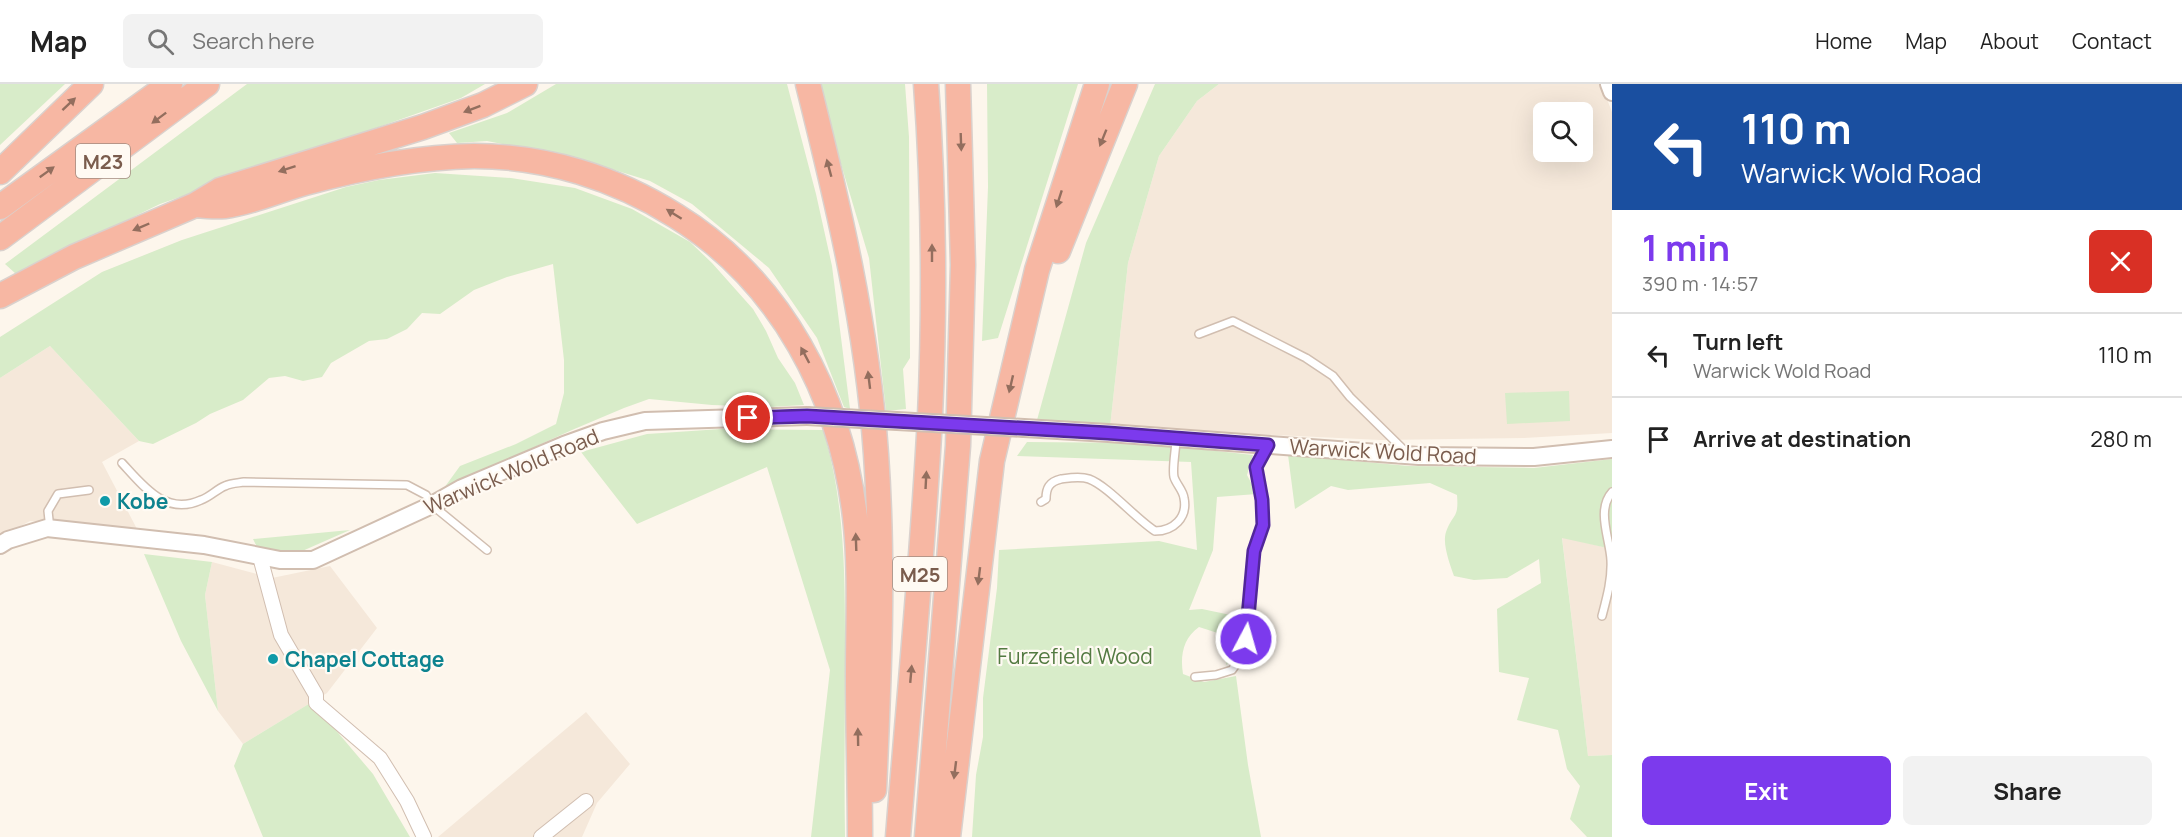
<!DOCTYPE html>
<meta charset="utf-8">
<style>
body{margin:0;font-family:Manrope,sans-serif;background:#f2f2f2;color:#222;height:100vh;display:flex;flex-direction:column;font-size:22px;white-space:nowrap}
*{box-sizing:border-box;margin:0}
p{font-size:20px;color:#767676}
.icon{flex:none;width:33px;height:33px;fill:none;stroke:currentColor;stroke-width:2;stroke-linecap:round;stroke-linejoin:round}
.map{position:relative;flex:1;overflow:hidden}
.drawer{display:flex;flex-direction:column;background:#fff;width:570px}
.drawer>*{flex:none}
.top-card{background:#1a4fa0;color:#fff;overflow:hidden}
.fabs{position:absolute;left:1533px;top:18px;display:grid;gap:12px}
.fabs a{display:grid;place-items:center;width:60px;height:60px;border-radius:9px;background:#fff;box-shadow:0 6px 24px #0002;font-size:30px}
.pin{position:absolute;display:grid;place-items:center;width:51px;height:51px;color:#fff;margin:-26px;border:3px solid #fff;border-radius:50%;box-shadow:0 2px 6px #0007}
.me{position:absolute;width:66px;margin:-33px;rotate:6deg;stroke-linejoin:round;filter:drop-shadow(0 0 4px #0008)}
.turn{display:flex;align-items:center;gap:21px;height:126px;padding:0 30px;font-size:27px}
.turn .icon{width:78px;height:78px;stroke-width:2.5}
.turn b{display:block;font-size:42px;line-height:51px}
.round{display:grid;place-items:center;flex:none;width:63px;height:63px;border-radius:9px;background:#f2f2f2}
.overview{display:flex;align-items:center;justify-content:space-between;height:102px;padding:0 30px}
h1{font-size:36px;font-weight:700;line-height:45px;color:#7c3aed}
.cta{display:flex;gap:12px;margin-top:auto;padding:12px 30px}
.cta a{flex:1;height:69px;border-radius:9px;background:#7c3aed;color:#fff;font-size:24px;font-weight:700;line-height:69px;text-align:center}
.cta a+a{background:#f2f2f2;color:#222}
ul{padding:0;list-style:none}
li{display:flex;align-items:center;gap:18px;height:84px;padding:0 30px;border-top:2px solid #e0e0e0}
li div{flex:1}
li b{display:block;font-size:22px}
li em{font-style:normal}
header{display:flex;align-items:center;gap:36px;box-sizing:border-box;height:84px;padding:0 30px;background:#fff;border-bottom:2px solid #e0e0e0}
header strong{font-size:28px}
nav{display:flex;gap:33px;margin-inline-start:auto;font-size:21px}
.search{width:420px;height:54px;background:#f2f2f2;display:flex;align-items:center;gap:15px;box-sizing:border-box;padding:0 21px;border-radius:9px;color:#767676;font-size:22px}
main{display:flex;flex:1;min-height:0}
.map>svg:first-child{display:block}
.residential{fill:#f5e8da;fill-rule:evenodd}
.green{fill:#d8ecc9}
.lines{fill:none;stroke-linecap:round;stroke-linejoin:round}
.service-casing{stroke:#d1beb0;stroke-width:10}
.minor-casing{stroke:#d1beb0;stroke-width:16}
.tertiary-casing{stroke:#d1beb0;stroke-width:20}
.motorway-casing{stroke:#dad1cd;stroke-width:27}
.service{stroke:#fff;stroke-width:7}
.minor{stroke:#fff;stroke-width:14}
.tertiary{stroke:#fff;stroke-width:16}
.motorway{stroke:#f7b7a3;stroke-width:24}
.tertiary-bridge-casing{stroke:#d1beb0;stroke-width:20;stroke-linecap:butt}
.tertiary-bridge{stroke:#fff;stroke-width:16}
.oneway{fill:#936e5e}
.route-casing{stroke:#51269a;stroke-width:15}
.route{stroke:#7c3aed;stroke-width:10}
.culture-dot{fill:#0f9aa8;stroke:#fffaf3;stroke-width:2}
.labels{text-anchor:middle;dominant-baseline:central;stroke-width:4.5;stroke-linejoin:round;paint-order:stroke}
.shield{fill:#fffaf3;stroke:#a28b7f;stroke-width:1.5}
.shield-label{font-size:20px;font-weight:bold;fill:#7a5c4d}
.street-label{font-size:21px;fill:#7a5c4d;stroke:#fffaf3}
.culture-label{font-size:21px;font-weight:bold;fill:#0d838f;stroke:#fffaf3;text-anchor:start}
.park-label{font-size:21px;fill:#537a41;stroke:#fffaf3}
</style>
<header>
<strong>Map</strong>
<div class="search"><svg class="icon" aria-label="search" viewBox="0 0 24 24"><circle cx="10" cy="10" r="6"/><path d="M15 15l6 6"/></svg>Search here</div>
<nav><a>Home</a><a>Map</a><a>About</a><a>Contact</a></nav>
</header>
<main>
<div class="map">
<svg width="1612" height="753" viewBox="0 0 1612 753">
<rect width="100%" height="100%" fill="#fdf6ec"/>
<!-- residential -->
<path class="residential" d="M1219,0H1601L1612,28V349L1524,354L1381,356L1110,343L1128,179L1159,72L1197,17ZM1544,28H1582V68H1544Z
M50,262L139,357L102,378L137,445L30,437L0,453V294Z
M1562,453L1612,465V671L1588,672Z
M212,478L272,494L330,482L377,544L327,609L243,660L218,627L205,511Z
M586,628L630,680L597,719L582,753H438Z"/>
<!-- green -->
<path class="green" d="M0,0H65L0,61Z
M247,0H485L461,14L160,120L16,190L5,180Z
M556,0H787L816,110L832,182L850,325L844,323L817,254L769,184L692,120L650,97L579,75L487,57L457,59L449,49L507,29Z
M821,0H905L909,53L910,274L903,285L906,325L886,327L869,174L838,70Z
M987,0H1078L998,254L982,257L988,103Z
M1155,0H1219L1197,17L1159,72L1128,179L1110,343L1037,336L1086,159Z
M435,89L511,94L575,104L632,125L690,158L712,179L753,225L766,247L778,274L795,299L804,321L770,323L712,321L649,315L624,324L572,346L444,404L460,382L516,360L556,340L564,309V276L553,180L507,193L474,206L440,230L422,229L407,245L387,255L369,257L331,279L322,293L303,297L285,292L269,294L243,316L210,330L196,339L153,360L139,357L50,262L0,294V253L102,188L182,156L346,103L379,96Z
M1569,307L1570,337L1507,340L1505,309Z
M721,345L823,346C846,420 845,498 845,574C845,634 844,693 845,753H811L830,586L767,383L637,440L581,368L647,350Z
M1027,358L1145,359L1253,371L1247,391L1257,410L1217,413L1213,466L1189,526L1202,525L1245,534C1242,552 1241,570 1226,581L1230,553L1199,543C1183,554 1180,572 1183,590L1204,598L1236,592L1248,681L1261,753H972L976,691L983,653V614L997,504L999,466L1159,457L1197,466L1191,378L1017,372Z
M1288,371L1409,382L1534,384L1612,375V465L1562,454L1588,672L1612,671V753H1587L1570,735L1580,702L1567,685L1558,646L1517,636L1529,594L1499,588L1497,525L1541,499L1539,475L1507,494L1474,496L1454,492C1450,480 1442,460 1446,448C1453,429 1459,435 1457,411L1430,399L1348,406L1331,402L1295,425Z
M350,446L300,468L260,469L253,455Z
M144,470L212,478L205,511L218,627L181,557Z
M312,618L373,690L410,753H263L234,682L243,660Z"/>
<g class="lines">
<!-- service casing -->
<g class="service-casing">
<path id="service" d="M1199,250L1233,237L1306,274L1333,292L1350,313L1405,367
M122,379C144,403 166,432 201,416C210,413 217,405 225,402C231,399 238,399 244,398L407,401L426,411L432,421L487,466
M1041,418L1046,415C1046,404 1049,398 1061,395C1069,394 1080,392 1089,395C1108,402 1136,435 1155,447C1173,447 1188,434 1184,414C1183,406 1176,400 1174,393C1172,384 1176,365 1176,355
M50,445L48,427L58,410L89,406
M1602,532C1607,513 1612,495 1611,476C1610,455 1596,426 1612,408
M1195,593L1216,591L1232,586L1244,569L1249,541L1254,467L1263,441L1262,415L1256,383L1268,361"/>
</g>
<!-- minor casing -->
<g class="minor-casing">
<path id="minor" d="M260,473L281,551L316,611V619L380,674L407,717L424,753
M541,753L586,717"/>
</g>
<!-- tertiary casing -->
<g class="tertiary-casing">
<path id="tertiary" d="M1609,0L1612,8
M1024,344L1108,349L1419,372L1534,373L1612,365
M0,461L8,456L47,444L204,461L280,476H313L432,421L462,404L564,361L603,347L645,337L807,332"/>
</g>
<!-- motorway casing -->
<g class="motorway-casing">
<path id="motorway" d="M808,0C839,124 867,241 876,370C884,482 879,594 874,706
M0,88L91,0
M195,121C205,122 215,123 225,122C251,119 279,106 305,99C360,84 417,73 474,72C546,72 616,94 676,132C781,197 841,312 855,433C861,484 858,541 858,593C858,646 860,700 860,753
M0,123L170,0
M0,154L207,0
M1058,167L1125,0
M0,212L74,173L195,121L220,106L423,43L483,21L525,0
M898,753C909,613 923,472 930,332C935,221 934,110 926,0
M927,753L958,362L963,181L958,0
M948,753L992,377L1037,186L1097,0"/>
</g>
<!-- service -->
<use href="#service" class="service"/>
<!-- minor -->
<use href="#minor" class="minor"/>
<!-- tertiary -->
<use href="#tertiary" class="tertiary"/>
<!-- motorway -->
<use href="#motorway" class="motorway"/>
<!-- tertiary-bridge casing -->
<g class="tertiary-bridge-casing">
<path id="tertiary-bridge" d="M807,332L1024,344"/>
</g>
<!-- tertiary-bridge -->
<use href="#tertiary-bridge" class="tertiary-bridge"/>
</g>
<!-- one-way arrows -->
<defs><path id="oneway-solid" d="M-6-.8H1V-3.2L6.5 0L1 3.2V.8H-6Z" transform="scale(1.5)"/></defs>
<g class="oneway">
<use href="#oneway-solid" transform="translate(69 20) rotate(-43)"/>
<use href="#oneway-solid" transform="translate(472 25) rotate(159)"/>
<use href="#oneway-solid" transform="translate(159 34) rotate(143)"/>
<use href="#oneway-solid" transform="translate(1103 54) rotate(112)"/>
<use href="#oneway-solid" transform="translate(961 58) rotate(88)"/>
<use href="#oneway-solid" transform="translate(829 84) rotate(-105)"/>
<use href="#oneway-solid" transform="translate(287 85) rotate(162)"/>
<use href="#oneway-solid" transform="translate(47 88) rotate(-36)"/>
<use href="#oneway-solid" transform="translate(1059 115) rotate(108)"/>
<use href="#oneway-solid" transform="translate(674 130) rotate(-148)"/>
<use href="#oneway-solid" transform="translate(141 143) rotate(157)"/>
<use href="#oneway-solid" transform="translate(932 169) rotate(-90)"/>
<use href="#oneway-solid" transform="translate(805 271) rotate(-118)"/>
<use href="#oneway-solid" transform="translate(869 296) rotate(-97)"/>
<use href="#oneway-solid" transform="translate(1011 300) rotate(103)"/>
<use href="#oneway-solid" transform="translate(926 396) rotate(-87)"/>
<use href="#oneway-solid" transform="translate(856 458) rotate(-92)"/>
<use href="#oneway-solid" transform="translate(979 492) rotate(97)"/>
<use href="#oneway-solid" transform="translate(911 590) rotate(-85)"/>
<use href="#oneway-solid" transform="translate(858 653) rotate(-91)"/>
<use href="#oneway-solid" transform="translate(955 686) rotate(97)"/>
</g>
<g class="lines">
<!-- route casing -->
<g class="route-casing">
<path id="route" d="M748,334L807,332L1108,349L1268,361L1256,383L1262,416L1263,441L1254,467L1246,555"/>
</g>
<!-- route -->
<use href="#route" class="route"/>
</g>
<!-- markers -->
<g class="culture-dot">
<circle cx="105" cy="417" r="6"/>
<circle cx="273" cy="575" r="6"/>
</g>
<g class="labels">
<!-- shield labels -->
<g class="shield">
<rect x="76" y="60" width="54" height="34" rx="4.5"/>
<rect x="893" y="473" width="54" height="34" rx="4.5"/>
</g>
<g class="shield-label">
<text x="103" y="77">M23</text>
<text x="920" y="490">M25</text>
</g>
<!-- street labels -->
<g class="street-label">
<text transform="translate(1383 367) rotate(3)">Warwick Wold Road</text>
<text transform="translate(511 387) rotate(-23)">Warwick Wold Road</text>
</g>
<!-- culture labels -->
<g class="culture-label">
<text x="117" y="417">Kobe</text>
<text x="285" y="575">Chapel Cottage</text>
</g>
<!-- park labels -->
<g class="park-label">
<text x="1075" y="572">Furzefield Wood</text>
</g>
</g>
</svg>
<div class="fabs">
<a><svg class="icon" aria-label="search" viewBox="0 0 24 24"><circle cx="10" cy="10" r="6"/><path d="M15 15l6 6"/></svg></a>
</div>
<div class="pin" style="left:748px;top:334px;background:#d93025"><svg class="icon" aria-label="arrive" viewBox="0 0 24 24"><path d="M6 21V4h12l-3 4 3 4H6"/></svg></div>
<svg class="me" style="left:1246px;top:555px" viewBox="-20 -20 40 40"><circle r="17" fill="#7c3aed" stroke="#fff" stroke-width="3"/><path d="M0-11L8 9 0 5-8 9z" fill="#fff"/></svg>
</div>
<section class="drawer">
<div class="top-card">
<div class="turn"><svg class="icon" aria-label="left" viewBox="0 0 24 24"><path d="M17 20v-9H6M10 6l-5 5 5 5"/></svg><div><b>110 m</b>Warwick Wold Road</div></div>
</div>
<div class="overview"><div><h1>1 min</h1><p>390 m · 14:57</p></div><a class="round" style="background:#d93025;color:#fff"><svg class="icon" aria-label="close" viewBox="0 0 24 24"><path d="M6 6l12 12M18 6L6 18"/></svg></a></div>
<ul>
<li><svg class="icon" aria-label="left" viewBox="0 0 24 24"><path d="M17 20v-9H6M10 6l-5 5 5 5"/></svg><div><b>Turn left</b><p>Warwick Wold Road</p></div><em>110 m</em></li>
<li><svg class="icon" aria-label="arrive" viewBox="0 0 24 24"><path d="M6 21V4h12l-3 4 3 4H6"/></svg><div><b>Arrive at destination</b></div><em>280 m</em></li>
</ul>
<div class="cta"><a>Exit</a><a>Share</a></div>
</section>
</main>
